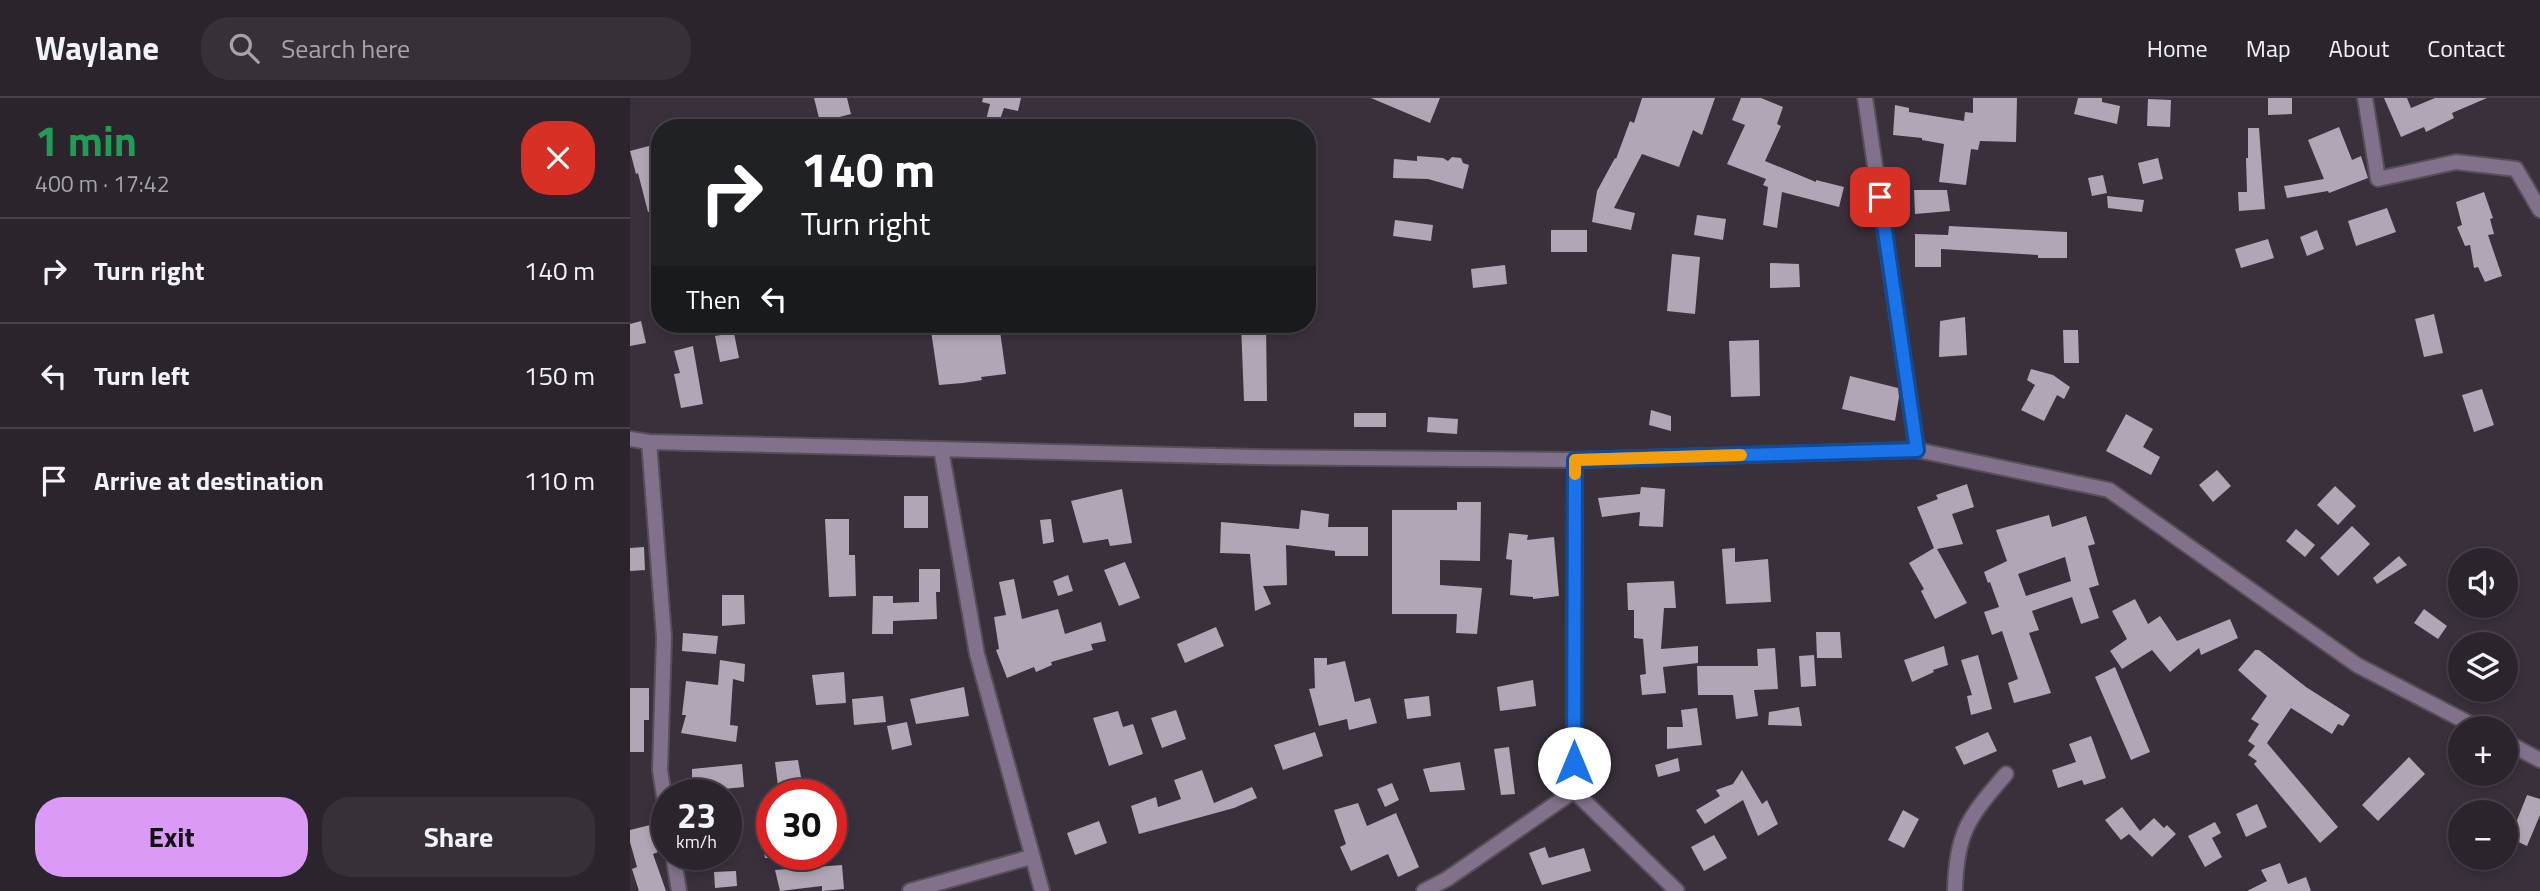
<!DOCTYPE html>
<meta charset="utf-8">
<style>
body{margin:0;font-family:"Titillium Web",sans-serif;background:#373039;color:#f1f3f6;height:100vh;display:flex;flex-direction:column;font-size:26px;white-space:nowrap}
*{box-sizing:border-box;margin:0}
p{font-size:23px;color:#a6a4aa}
.icon{flex:none;width:38px;height:38px;fill:none;stroke:currentColor;stroke-width:2;stroke-linecap:round;stroke-linejoin:round}
.map{position:relative;flex:1;overflow:hidden}
.drawer{display:flex;flex-direction:column;background:#2b242d;width:630px}
.drawer>*{flex:none}
.guide{position:absolute;left:21px;top:21px;width:665px;height:214px;border-radius:28px;box-shadow:0 4px 10px #0003,0 0 0 2px #474149;background:#202124;color:#fff;overflow:hidden}
.buttons{position:absolute;left:1818px;top:450px;display:grid;gap:14px}
.buttons a{display:grid;place-items:center;width:70px;height:70px;border-radius:50%;background:#2b242d;box-shadow:0 4px 10px #0003,0 0 0 2px #474149;font-size:35px}
.speed{position:absolute;left:21px;top:681px;display:flex;gap:14px;font-size:35px;font-weight:700;text-align:center}
.speed>*{display:grid;place-content:center;width:91px;height:91px;border-radius:50%;background:#2b242d;box-shadow:0 4px 10px #0003,0 0 0 2px #474149;line-height:1}
.speed small{font-size:18px;font-weight:400}
.speed .limit{border:10px solid #d22;background:#fff;color:#111}
.pin{position:absolute;display:grid;place-items:center;width:60px;height:60px;color:#fff;margin:-30px;border-radius:14px;box-shadow:0 4px 10px #0006}
.me{position:absolute;width:77px;margin:-38px;rotate:0deg;stroke-linejoin:round;filter:drop-shadow(0 0 5px #0008)}
.turn{display:flex;align-items:center;gap:24px;height:147px;padding:0 35px;font-size:32px}
.turn .icon{width:91px;height:91px;stroke-width:2.5}
.turn b{display:block;font-size:49px;line-height:60px}
.then{display:flex;align-items:center;height:66px;padding:0 35px;background:#0003;gap:14px;font-size:26px}
.round{display:grid;place-items:center;flex:none;width:74px;height:74px;border-radius:28px;background:#373039}
.headline{display:flex;align-items:center;justify-content:space-between;height:119px;padding:0 35px}
h1{font-size:42px;font-weight:700;line-height:52px;color:#1e9e55}
.primary-button{display:flex;gap:14px;margin-top:auto;padding:14px 35px}
.primary-button a{flex:1;height:80px;border-radius:28px;background:#da9af6;color:#111;font-size:28px;font-weight:700;line-height:80px;text-align:center}
.primary-button a+a{background:#373039;color:#f1f3f6}
ul{padding:0;list-style:none}
li{display:flex;align-items:center;gap:21px;height:105px;padding:0 35px;border-top:2px solid #474149}
li div{flex:1}
li b{display:block;font-size:26px}
li em{font-style:normal}
header{display:flex;align-items:center;gap:42px;box-sizing:border-box;height:98px;padding:0 35px;background:#2b242d;border-bottom:2px solid #474149}
header strong{font-size:33px}
nav{display:flex;gap:38px;margin-inline-start:auto;font-size:24px}
.search{width:490px;height:63px;background:#373039;display:flex;align-items:center;gap:18px;box-sizing:border-box;padding:0 24px;border-radius:28px;color:#a6a4aa;font-size:26px}
main{display:flex;flex:1;min-height:0}
.map>svg:first-child{display:block}
.building{fill:#b0a6b5;fill-rule:evenodd}
.lines{fill:none;stroke-linecap:round;stroke-linejoin:round}
.street-casing{stroke:#564e59;stroke-width:18}
.street{stroke:#82718a;stroke-width:14}
.route-casing{stroke:#114b97;stroke-width:18}
.route{stroke:#1a73e8;stroke-width:12}
.slow{stroke:#f59e0b;stroke-width:12}
</style>
<header>
<strong>Waylane</strong>
<div class="search"><svg class="icon" aria-label="search" viewBox="0 0 24 24"><circle cx="10" cy="10" r="6"/><path d="M15 15l6 6"/></svg>Search here</div>
<nav><a>Home</a><a>Map</a><a>About</a><a>Contact</a></nav>
</header>
<main>
<section class="drawer">
<div class="headline"><div><h1>1 min</h1><p>400 m · 17:42</p></div><a class="round" style="background:#d93025;color:#fff"><svg class="icon" aria-label="close" viewBox="0 0 24 24"><path d="M6 6l12 12M18 6L6 18"/></svg></a></div>
<ul>
<li><svg class="icon" aria-label="right" viewBox="0 0 24 24"><path d="M7 20v-9h11M14 6l5 5-5 5"/></svg><div><b>Turn right</b></div><em>140 m</em></li>
<li><svg class="icon" aria-label="left" viewBox="0 0 24 24"><path d="M17 20v-9H6M10 6l-5 5 5 5"/></svg><div><b>Turn left</b></div><em>150 m</em></li>
<li><svg class="icon" aria-label="arrive" viewBox="0 0 24 24"><path d="M6 21V4h12l-3 4 3 4H6"/></svg><div><b>Arrive at destination</b></div><em>110 m</em></li>
</ul>
<div class="primary-button"><a>Exit</a><a>Share</a></div>
</section>
<div class="map">
<svg width="1910" height="793" viewBox="0 0 1910 793">
<rect width="100%" height="100%" fill="#39303c"/>
<!-- building -->
<path class="building" d="M184,0H217L221,16L190,24Z
M353,0H391L388,13L374,10L367,30H354L360,6L352,4Z
M741,0H810L800,25Z
M1012,0H1085L1072,37L1063,32L1049,69L1012,56L984,110L1005,115L1001,132L962,124L967,93L985,60L986,61L1000,23L1004,25Z
M1111,0H1131L1153,9L1147,26L1151,28L1135,63L1186,84V82L1214,89L1209,109L1152,94L1147,130L1133,127L1138,89L1133,87L1136,81L1097,66L1115,27L1102,22Z
M1343,0H1387L1386,44L1350,43L1348,52L1341,51L1336,87L1309,84L1314,46L1292,42V40L1263,37L1265,7L1279,10V14L1334,23L1335,14L1343,15Z
M1448,0H1472V4L1490,8L1487,26L1444,16Z
M1638,0H1662V16L1638,17Z
M1754,0H1777L1781,10L1805,0H1857L1822,15L1824,20L1796,34L1794,29L1771,39Z
M1518,1L1541,2L1540,29L1517,28Z
M1709,29L1722,62L1731,58L1738,80L1699,95L1698,93L1657,100L1654,88L1694,81L1678,42Z
M1618,30H1629L1635,111L1609,113L1608,94H1617L1616,60H1618Z
M30,45V110L18,114L8,75L6,76L0,53Z
M787,58L813,60L818,63L822,59L831,60L833,65L839,67L833,91L798,81L763,80L764,61L787,63Z
M1528,60L1533,81L1513,86L1508,65Z
M1473,77L1477,95L1462,98L1458,80Z
M1284,92H1317L1320,113L1285,116Z
M1854,94L1863,120L1860,121L1864,136L1858,137L1872,178L1855,184L1848,169L1844,170L1840,147L1835,148L1827,129L1832,127L1826,104Z
M1477,98L1514,102L1512,114L1478,110Z
M1757,110L1766,134L1726,148L1718,123Z
M1067,117L1096,121L1093,142L1064,137Z
M765,122L803,127L801,143L763,138Z
M1319,128L1437,134V160H1408V157L1311,151V169H1285V136L1318,137Z
M921,132H957V154H921Z
M1687,132L1694,151L1677,158L1670,139Z
M1638,141L1644,160L1611,170L1605,151Z
M1042,156L1070,159L1065,216L1037,213Z
M1140,165L1169,166L1170,189L1140,190Z
M875,167L877,186L843,190L841,171Z
M1804,216L1813,255L1794,259L1785,221Z
M1335,219L1337,257L1309,259L1310,223Z
M11,223L16,245L0,248V226Z
M300,226H369L376,276L351,279L352,282L333,285L309,287Z
M611,226H636L637,303H614Z
M1433,232H1448L1449,265H1434Z
M104,235L109,260L90,264L85,238Z
M1129,242L1130,298L1101,299L1099,243Z
M63,248L73,306L51,310L44,276L50,275L44,253Z
M1401,271L1423,277L1440,289L1434,301L1427,297L1414,323L1391,312L1405,287L1397,282Z
M1220,278L1268,290L1269,299L1265,323L1212,311Z
M1852,291L1864,327L1844,334L1832,297Z
M1021,312L1041,318V333L1019,327Z
M724,315H756V329H724Z
M1496,316L1523,331L1513,349L1530,359L1521,377L1476,353Z
M798,319L828,321L827,336L797,334Z
M1587,372L1601,388L1583,404L1569,387Z
M1337,386L1344,409L1322,416L1333,446L1307,451L1337,505L1305,521L1291,493L1294,491L1279,465L1304,450L1287,409L1308,401L1306,397Z
M1705,388L1726,408L1708,427L1687,407Z
M1011,389L1035,391L1033,429L1009,428L1010,414L972,419L968,400L1010,396Z
M492,391L502,445L480,448L478,441L453,445L441,403Z
M274,398H298V430H274Z
M827,404H851L850,463L810,462V487L852,490L847,536L826,535L827,516H762V412H827Z
M671,412L699,416L698,429H738V458H705V453L656,447L657,487L633,488L641,506L625,513L620,456L590,455L591,424L669,431Z
M1419,417L1422,429L1456,418L1465,446L1458,448L1469,487L1459,490L1469,520L1451,526L1442,499L1402,513L1409,532L1399,535L1421,595L1384,605L1378,585L1388,581L1372,533L1362,537L1354,514L1369,509L1360,484L1358,485L1354,474L1377,463L1366,432ZM1435,459L1441,483L1396,498L1388,476Z
M195,421H219V457H225L226,498L199,499Z
M421,421L424,444L413,446L410,422Z
M1722,428L1740,446L1708,478L1690,460Z
M1666,431L1685,447L1675,459L1656,443Z
M879,435L898,437L897,442L924,439L929,498L903,501V499L880,497L882,462L876,461Z
M14,449L15,472L0,473V450Z
M1105,450V464L1138,461L1141,504L1096,506L1092,451Z
M1769,458L1777,467L1747,486L1743,480Z
M495,464L510,500L489,508L474,472Z
M289,471H310V494H306L307,521L263,523V536H242L243,498H263V505L289,504Z
M438,477L443,493L428,498L423,483Z
M384,481L392,521L428,511L435,536L471,524L476,543L461,546L463,552L421,564L422,567L406,574L404,569L377,580L366,552L369,551L364,519L376,517L369,484Z
M1044,483L1046,510H1034L1031,551L1068,548V565L1033,569L1036,595L1012,597L1010,577L1016,576L1013,541L1004,540V512H998L997,485Z
M92,497H114L115,526L92,528Z
M1505,501L1518,526L1530,518L1547,543L1600,521L1608,540L1571,557L1569,550L1540,574L1522,552L1492,571L1480,553L1497,541L1482,513Z
M1794,511L1817,528L1808,541L1784,525Z
M586,529L594,548L555,565L547,546Z
M1186,534H1210L1212,560H1187Z
M53,535L88,538L86,556L52,553Z
M1314,548L1318,567L1303,572L1304,574L1282,584L1274,562Z
M1145,550L1148,591L1124,592L1128,618L1106,621L1103,597H1068L1067,568H1128L1127,551Z
M1625,552H1629L1676,589L1720,617L1713,628L1708,626L1702,636L1661,610L1637,645L1708,729L1690,745L1624,666L1627,663L1618,657L1625,648L1618,643L1629,626L1621,621L1637,598L1608,572Z
M1184,557L1186,588L1171,589L1169,558Z
M1348,557L1362,611L1341,617L1337,598L1342,597L1331,562Z
M684,560H697V567L715,563L725,604L740,600L747,625L719,632L717,621L689,628L679,591L685,590Z
M90,562L115,566L114,584L103,581L100,627L108,628L106,644L51,635L56,617H52L56,583L88,587Z
M1485,569L1520,654L1501,662L1465,579Z
M214,574L216,605L186,607L182,577Z
M903,582L906,608L870,613L867,589Z
M334,589L339,618L286,626L280,601Z
M0,590H19V622H14V654H0Z
M253,598L256,624L224,627L222,601Z
M799,598L801,618L777,621L774,601Z
M1169,609L1172,628L1138,627L1139,614Z
M1067,610L1072,647L1037,651V629H1053L1051,612Z
M546,612L556,641L532,650L521,620Z
M488,613L493,629L503,626L513,656L479,668L463,620Z
M277,624L282,647L262,652L257,628Z
M685,634L693,658L653,672L644,647Z
M1358,634L1367,653L1334,667L1325,649Z
M1461,638L1476,680L1454,687L1452,682L1428,690L1422,672L1446,664L1439,646Z
M879,649L885,696L871,697L864,651Z
M1779,659L1795,676L1748,723L1732,707Z
M1048,660L1050,673L1028,679L1025,667Z
M168,662L174,696H149L145,664Z
M830,664L835,692L800,694L793,671Z
M112,666L114,689L62,694V671Z
M572,672L584,705L622,689L627,700L604,710L509,736L501,708L526,699L528,709L551,701L544,682Z
M1112,672L1132,706L1137,702L1148,726L1128,738L1113,702L1075,726L1066,712L1090,698L1086,692L1103,686Z
M762,685L769,702L755,709L747,691Z
M1897,697L1910,701V717L1897,748L1880,740Z
M728,705L737,728L766,715L789,769L768,779L758,756L721,773L710,749L716,746L704,712Z
M1627,706L1637,729L1616,739L1606,716Z
M1492,709L1510,733L1524,720L1534,730L1537,727L1546,736L1522,759L1499,736L1491,742L1475,722Z
M1273,712L1289,721L1274,750L1258,742Z
M142,722V760H135L129,725Z
M469,723L477,745L445,757L437,735Z
M1585,724L1591,735L1582,740L1592,759L1575,769L1558,738Z
M20,727L28,754L23,756L36,793H9L2,771L7,769L0,744V732Z
M1084,737L1097,760L1074,773L1061,749Z
M915,749L919,760L954,750L961,773L912,787L899,755Z
M1650,765L1658,786L1676,779L1681,793H1617L1637,783L1631,772Z
M212,767L214,791L192,793V788L150,793L145,772Z
M106,773L107,788L85,790L84,774Z"/>
<g class="lines">
<!-- street casing -->
<g class="street-casing">
<path id="street" d="M1235,0L1287,352
M1735,0L1748,81L1826,64L1886,71L1910,112
M0,341L19,344L626,359L945,362L1287,352L1479,392L1727,567L1848,630
M19,344L34,539L30,672L37,718
M311,351L347,556L412,793
M945,362L944,693L1047,793
M1876,644L1910,662
M43,756L49,793
M280,793L401,759
M794,793L817,781L944,693
M1325,793C1326,734 1339,719 1376,676"/>
</g>
<!-- street -->
<use href="#street" class="street"/>
</g>
<g class="lines">
<!-- route casing -->
<g class="route-casing">
<path id="route" d="M944,665L945,362L1287,352L1250,99"/>
</g>
<!-- route -->
<use href="#route" class="route"/>
<!-- slow -->
<path class="slow" d="M945,376V362L1111,357"/>
</g>
</svg>
<div class="buttons">
<a><svg class="icon" aria-label="sound" viewBox="0 0 24 24"><path d="M4 9h4l5-4v14l-5-4H4zM17 9q2 3 0 6"/></svg></a>
<a><svg class="icon" aria-label="layers" viewBox="0 0 24 24"><path d="M12 4l9 5-9 5-9-5zM3 14l9 5 9-5"/></svg></a>
<a>+</a>
<a>−</a>
</div>
<div class="speed"><div>23<small>km/h</small></div><div class="limit">30</div></div>
<div class="pin" style="left:1250px;top:99px;background:#d93025"><svg class="icon" aria-label="arrive" viewBox="0 0 24 24"><path d="M6 21V4h12l-3 4 3 4H6"/></svg></div>
<svg class="me" style="left:944px;top:665px" viewBox="-20 -20 40 40"><circle r="19" fill="#fff"/><path d="M0-13L10 11 0 6-10 11z" fill="#1a73e8"/></svg>
<div class="guide">
<div class="turn"><svg class="icon" aria-label="right" viewBox="0 0 24 24"><path d="M7 20v-9h11M14 6l5 5-5 5"/></svg><div><b>140 m</b>Turn right</div></div>
<div class="then">Then<svg class="icon" aria-label="left" viewBox="0 0 24 24"><path d="M17 20v-9H6M10 6l-5 5 5 5"/></svg></div>
</div>
</div>
</main>
